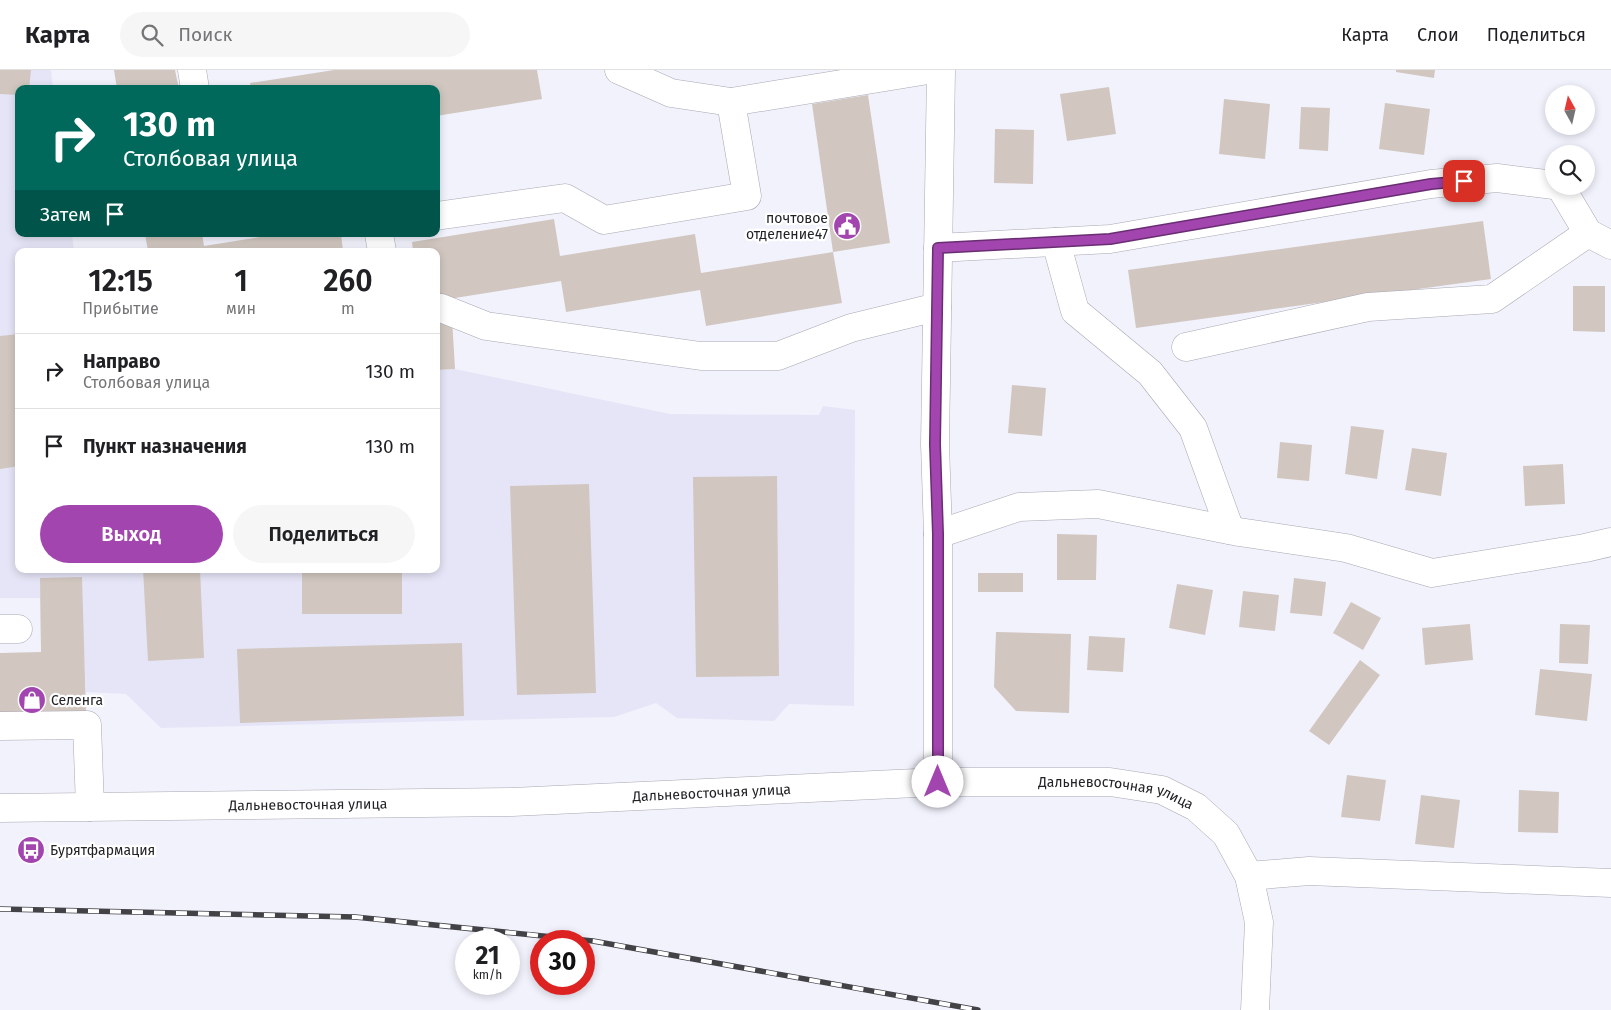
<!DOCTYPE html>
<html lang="ru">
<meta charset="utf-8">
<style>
body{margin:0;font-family:"Fira Sans",sans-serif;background:#f6f6f6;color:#202124;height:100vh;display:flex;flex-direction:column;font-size:19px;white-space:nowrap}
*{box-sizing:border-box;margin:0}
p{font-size:16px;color:#757577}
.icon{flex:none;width:28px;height:28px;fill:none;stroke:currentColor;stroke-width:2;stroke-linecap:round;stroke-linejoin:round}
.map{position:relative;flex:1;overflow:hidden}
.panel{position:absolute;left:15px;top:178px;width:425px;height:325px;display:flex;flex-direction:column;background:#fff;border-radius:10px;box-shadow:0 2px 8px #0003}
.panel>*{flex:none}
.top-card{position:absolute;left:15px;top:15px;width:425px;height:152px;border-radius:10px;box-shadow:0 2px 8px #0003;background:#00695c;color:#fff;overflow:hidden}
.needle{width:32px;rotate:352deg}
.fabs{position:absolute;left:1545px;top:15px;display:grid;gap:10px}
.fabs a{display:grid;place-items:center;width:50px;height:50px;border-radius:50%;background:#fff;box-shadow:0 2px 8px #0003;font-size:25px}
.speed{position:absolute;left:455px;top:860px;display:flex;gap:10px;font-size:25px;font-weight:700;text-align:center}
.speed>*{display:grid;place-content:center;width:65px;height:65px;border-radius:50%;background:#fff;box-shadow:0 2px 8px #0003;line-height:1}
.speed small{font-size:12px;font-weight:400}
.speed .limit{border:8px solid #d22;background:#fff;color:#111}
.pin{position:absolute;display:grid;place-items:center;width:42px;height:42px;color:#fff;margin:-21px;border-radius:10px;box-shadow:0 2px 8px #0006}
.me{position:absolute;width:55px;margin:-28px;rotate:0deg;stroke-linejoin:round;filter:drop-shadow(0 0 4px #0008)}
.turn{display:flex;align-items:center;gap:18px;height:105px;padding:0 25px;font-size:22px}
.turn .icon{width:65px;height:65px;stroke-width:2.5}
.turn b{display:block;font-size:35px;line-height:42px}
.then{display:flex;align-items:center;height:48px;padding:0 25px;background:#0003;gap:10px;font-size:19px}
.eta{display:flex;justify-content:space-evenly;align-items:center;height:85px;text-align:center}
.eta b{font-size:30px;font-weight:600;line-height:35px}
.button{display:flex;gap:10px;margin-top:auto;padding:10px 25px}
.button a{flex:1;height:58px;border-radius:30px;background:#a245af;color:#fff;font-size:20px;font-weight:600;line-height:58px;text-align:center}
.button a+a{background:#f6f6f6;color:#202124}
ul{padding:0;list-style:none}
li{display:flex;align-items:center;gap:15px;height:75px;padding:0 25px;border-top:1px solid #e0e0e0}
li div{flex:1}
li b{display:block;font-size:19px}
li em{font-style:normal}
header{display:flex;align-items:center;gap:30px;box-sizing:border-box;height:70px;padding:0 25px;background:#fff;border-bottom:1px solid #e0e0e0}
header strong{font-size:24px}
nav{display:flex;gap:28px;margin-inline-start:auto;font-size:18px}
.search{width:350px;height:45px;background:#f6f6f6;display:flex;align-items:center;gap:12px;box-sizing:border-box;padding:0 18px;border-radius:28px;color:#757577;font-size:19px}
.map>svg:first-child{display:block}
.built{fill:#e5e5f7}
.building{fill:#d1c7c0}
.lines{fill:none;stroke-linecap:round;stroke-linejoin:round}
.minor-casing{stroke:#a8a8b3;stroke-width:29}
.minor{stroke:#fff;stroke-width:28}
.rail-casing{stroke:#424247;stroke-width:5.5}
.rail{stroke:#fff;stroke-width:4;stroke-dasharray:11;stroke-linecap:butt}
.route-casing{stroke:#692d72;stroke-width:12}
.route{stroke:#a245af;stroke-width:9}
.labels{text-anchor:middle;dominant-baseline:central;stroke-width:4.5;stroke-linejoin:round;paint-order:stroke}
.poi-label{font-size:14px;fill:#222226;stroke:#fff;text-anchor:start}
.street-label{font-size:14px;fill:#222226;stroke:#fff}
</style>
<header>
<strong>Карта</strong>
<div class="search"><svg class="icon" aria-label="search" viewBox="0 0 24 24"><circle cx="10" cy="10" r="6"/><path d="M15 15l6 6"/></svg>Поиск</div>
<nav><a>Карта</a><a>Слои</a><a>Поделиться</a></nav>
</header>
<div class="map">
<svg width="1611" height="940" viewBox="0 0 1611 940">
<rect width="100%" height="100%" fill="#f2f2fd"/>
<!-- built -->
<path class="built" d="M0,0H51L53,19H19V164H72L74,181H19V499H436V300L455,299L670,344L819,345L823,336L855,340L854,636L789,634L774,651L677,648L656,633L614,647L161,658L126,624L86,622L84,581L41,582L40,528H0Z"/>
<!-- building -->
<path class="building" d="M0,0H31L29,19H19V25L0,24Z
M114,0H175L179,19H117Z
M334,0H537L542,29L436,46V19H251L250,13Z
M1396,0H1435L1434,8L1396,2Z
M1109,17L1116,64L1067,71L1060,24Z
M868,25L890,173L833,182L812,34Z
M1224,29L1270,34L1265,89L1219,84Z
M1385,33L1430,39L1424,85L1379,79Z
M1301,37L1330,38L1328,81L1299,79Z
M995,59L1034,60L1033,114L994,113Z
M554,149L560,186L695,164L701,203L833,182L842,233L706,256L700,220L566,242L561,211L436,231V181H413L412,172Z
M1483,151L1491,209L1136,258L1128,200Z
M145,164H202L204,176L279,164H341L343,181H148Z
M1573,216H1605V262L1573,261Z
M436,248H452L455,299L436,300Z
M19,264V396L0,399V266Z
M1012,315L1046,318L1042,366L1008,363Z
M1351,356L1384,360L1377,409L1345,404Z
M1280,372L1312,375L1309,411L1277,408Z
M1412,378L1447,383L1441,426L1405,420Z
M1563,394L1565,434L1525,436L1523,396Z
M777,406L779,606L696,607L693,407Z
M589,414L596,623L517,625L510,416Z
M1057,464L1097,465L1096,510H1057Z
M143,499H200L204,588L148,591Z
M302,499H402V544H302Z
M978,503H1023V522H978Z
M82,507L86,642L0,645V583L41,582L40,508Z
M1294,508L1326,512L1322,546L1290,543Z
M1177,514L1213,520L1205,565L1169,558Z
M1243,521L1279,525L1275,561L1239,557Z
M1351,532L1381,548L1363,580L1333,563Z
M1470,554L1473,590L1425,595L1422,558Z
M1560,554L1590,555L1588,594L1559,593Z
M996,562L1071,564L1069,643L1016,641L994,617Z
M1089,566L1125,568L1123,602L1087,600Z
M462,573L464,646L240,653L237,579Z
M1360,590L1380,605L1329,675L1309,661Z
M1540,599L1592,604L1587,651L1535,645Z
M1347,705L1386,710L1380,751L1341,747Z
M1519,720L1559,722L1558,763L1518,762Z
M1421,725L1460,730L1454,778L1415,774Z"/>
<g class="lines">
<!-- minor casing -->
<g class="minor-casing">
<g id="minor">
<path d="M192,0L195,19"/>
<path d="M619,0L671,23L731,32"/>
<path d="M1560,116L1588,163L1611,175"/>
<path d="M436,146L565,128L604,150L747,126L731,32L928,0"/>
<path d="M379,164L382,181"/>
<path d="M1056,172L1075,241L1150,303L1193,358L1230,460"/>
<path d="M938,178L1110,169L1431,114L1497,108L1554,115"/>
<path d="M436,238H441L486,256L701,286H778L851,258L937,237"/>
<path d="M1186,277L1368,237L1492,229L1588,163"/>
<path d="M938,464L1019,437L1098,434L1239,462L1346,478L1432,503L1585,478L1611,472"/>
<path d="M0,559H18"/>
<path d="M0,656L87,655L90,737"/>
<path d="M938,712V464L935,374L941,0"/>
<path id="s1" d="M0,738L512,732L938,712H1110L1162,720L1196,737L1226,764L1249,806L1259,852L1255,940"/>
<path d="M1249,806L1309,801L1611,813"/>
</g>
</g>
<!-- minor -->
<use href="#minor" class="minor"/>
<!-- rail casing -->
<g class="rail-casing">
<path id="rail" d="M0,839L355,847L593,871L978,940"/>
</g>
<!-- rail -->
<use href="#rail" class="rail"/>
</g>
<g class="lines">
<!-- route casing -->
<g class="route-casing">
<path id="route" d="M938,712V464L935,374L938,178L1110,169L1431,114L1464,111"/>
</g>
<!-- route -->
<use href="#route" class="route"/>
</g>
<!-- icons -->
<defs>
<g id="civic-disc" transform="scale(1.4375)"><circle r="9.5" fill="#a245af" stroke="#fff"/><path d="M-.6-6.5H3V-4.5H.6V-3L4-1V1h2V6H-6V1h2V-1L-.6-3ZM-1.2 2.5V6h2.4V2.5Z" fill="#fff"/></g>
<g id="shop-disc" transform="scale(1.4375)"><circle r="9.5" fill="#a245af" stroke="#fff"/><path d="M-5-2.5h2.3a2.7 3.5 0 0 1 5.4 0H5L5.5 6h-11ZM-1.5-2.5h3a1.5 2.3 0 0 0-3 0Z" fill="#fff"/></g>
<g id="bus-disc" transform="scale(1.4375)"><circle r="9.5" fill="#a245af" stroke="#fff"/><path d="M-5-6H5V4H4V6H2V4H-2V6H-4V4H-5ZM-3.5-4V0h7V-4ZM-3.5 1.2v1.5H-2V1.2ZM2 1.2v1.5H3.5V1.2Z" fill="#fff"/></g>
</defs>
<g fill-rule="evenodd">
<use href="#civic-disc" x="847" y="156"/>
<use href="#shop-disc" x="32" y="630"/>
<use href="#bus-disc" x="31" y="780"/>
</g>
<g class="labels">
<!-- poi labels -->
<g class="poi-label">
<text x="828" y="148" text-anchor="end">почтовое<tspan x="828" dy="16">отделение47</tspan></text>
<text x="51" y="630">Селенга</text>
<text x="50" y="780">Бурятфармация</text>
</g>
<!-- street labels -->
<g class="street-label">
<text stroke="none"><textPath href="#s1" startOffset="712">Дальневосточная улица</textPath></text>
<text stroke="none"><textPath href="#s1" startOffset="1118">Дальневосточная улица</textPath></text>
<text stroke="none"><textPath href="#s1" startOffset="308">Дальневосточная улица</textPath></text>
</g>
</g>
</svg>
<div class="fabs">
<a><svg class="needle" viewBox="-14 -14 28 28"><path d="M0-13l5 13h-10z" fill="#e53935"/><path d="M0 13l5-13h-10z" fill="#757577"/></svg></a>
<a><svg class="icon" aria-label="search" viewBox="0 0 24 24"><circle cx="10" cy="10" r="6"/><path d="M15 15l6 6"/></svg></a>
</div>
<div class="speed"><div>21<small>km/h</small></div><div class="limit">30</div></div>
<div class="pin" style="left:1464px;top:111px;background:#d93025"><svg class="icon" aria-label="arrive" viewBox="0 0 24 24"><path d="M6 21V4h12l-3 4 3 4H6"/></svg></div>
<svg class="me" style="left:938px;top:712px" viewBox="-20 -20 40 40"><circle r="19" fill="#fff"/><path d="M0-13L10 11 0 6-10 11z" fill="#a245af"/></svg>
<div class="top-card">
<div class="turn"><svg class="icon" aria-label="right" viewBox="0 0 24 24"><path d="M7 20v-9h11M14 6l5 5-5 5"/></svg><div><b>130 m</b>Столбовая улица</div></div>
<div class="then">Затем<svg class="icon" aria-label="arrive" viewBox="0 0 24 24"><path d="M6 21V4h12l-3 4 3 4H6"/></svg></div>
</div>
<section class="panel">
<div class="eta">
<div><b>12:15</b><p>Прибытие</p></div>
<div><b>1</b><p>мин</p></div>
<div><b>260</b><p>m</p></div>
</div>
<ul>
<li><svg class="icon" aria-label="right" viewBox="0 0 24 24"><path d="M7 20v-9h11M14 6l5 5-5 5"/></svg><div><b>Направо</b><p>Столбовая улица</p></div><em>130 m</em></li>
<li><svg class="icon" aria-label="arrive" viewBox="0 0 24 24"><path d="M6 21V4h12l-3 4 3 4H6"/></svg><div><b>Пункт назначения</b></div><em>130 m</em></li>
</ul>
<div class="button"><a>Выход</a><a>Поделиться</a></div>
</section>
</div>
